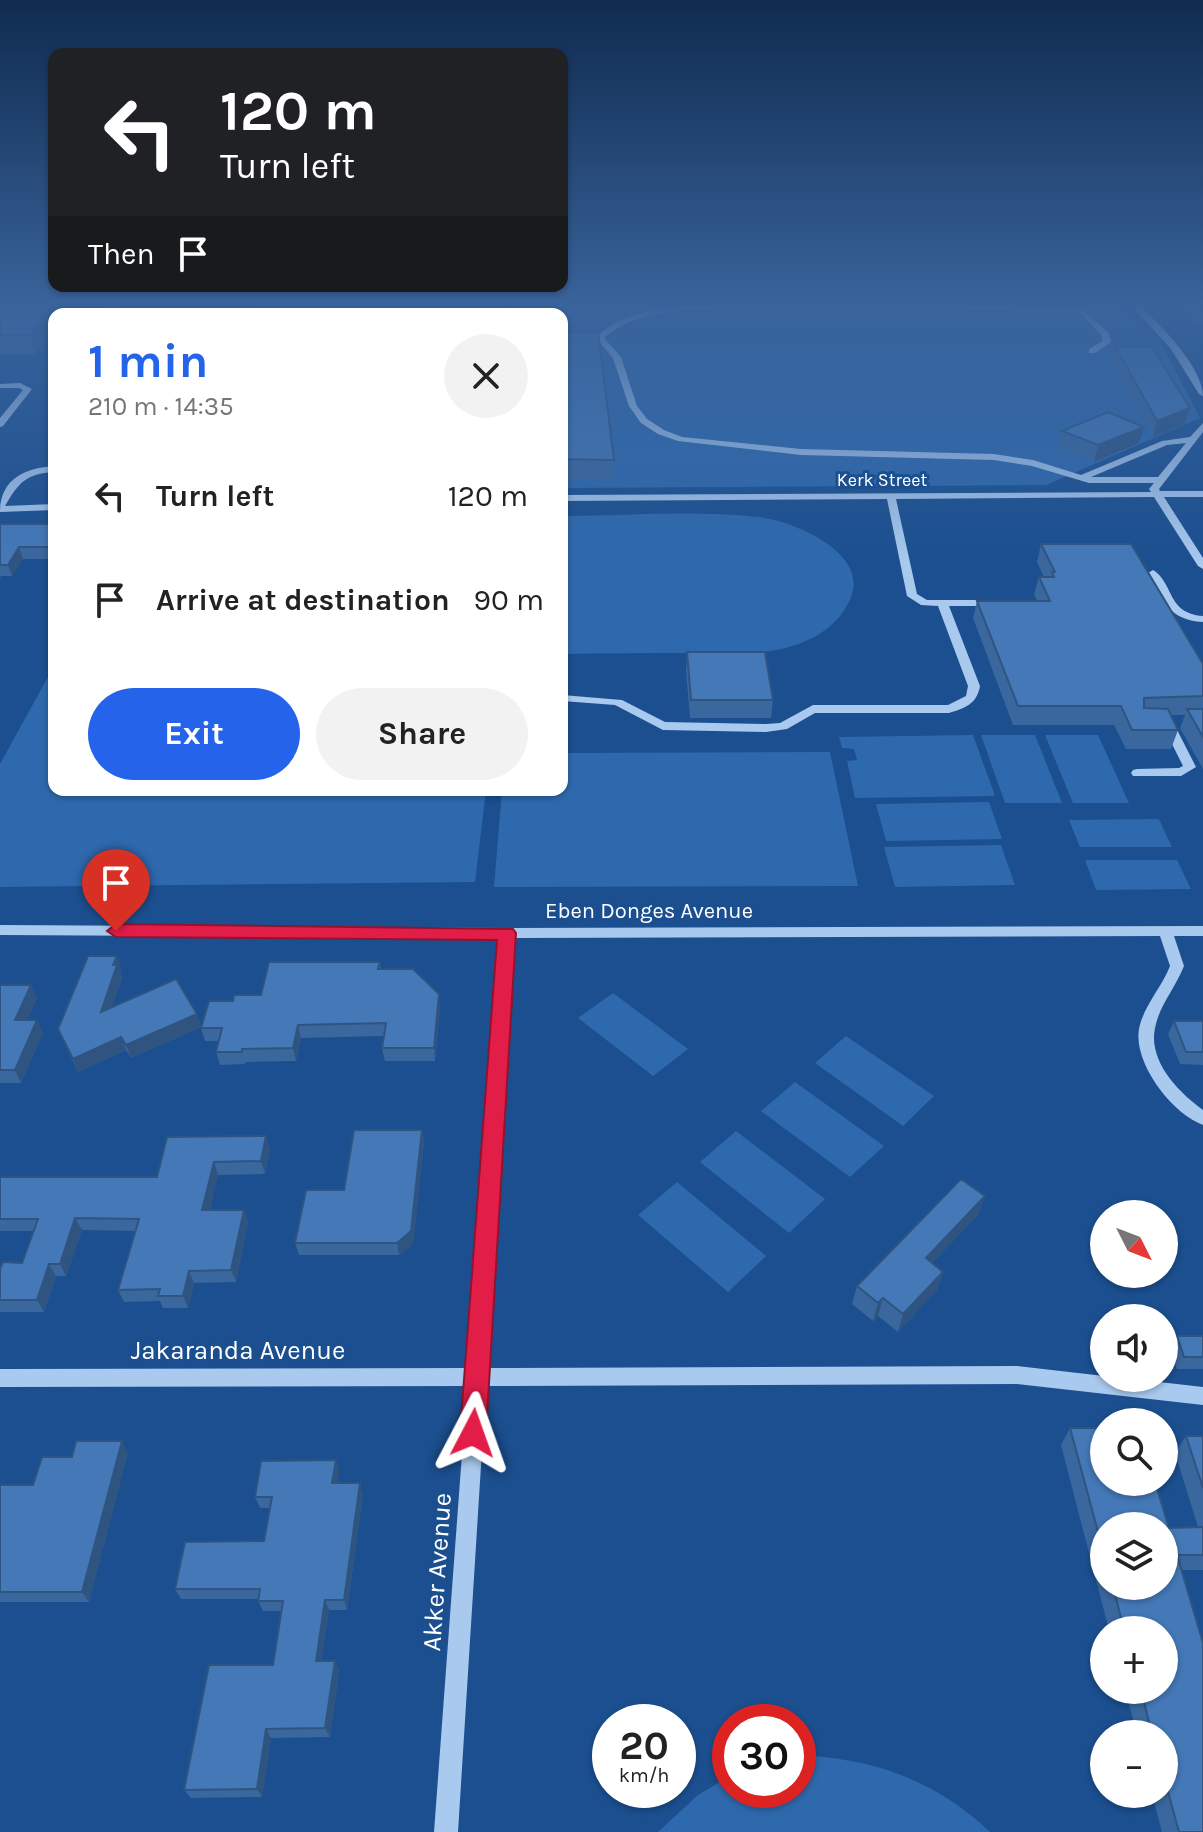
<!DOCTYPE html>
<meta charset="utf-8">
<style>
body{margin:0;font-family:Karla,sans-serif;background:#f2f2f2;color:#222;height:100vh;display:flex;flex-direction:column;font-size:30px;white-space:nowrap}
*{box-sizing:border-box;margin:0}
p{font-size:26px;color:#767676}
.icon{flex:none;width:44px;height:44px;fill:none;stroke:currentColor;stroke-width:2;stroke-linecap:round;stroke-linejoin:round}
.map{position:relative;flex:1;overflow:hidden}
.panel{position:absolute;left:48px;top:308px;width:520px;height:488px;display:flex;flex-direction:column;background:#fff;border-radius:16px;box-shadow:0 2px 6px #0004}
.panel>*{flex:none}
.hud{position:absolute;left:48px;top:48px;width:520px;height:244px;border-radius:16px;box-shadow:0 2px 6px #0004;background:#202124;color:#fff;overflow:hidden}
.needle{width:52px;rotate:132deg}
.controls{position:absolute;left:1090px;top:1200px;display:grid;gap:16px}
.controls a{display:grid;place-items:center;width:88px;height:88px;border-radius:50%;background:#fff;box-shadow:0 2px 6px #0004;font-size:40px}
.speed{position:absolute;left:592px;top:1704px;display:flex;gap:16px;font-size:40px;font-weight:700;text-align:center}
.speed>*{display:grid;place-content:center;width:104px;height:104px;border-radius:50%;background:#fff;box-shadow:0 2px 6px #0004;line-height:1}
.speed small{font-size:20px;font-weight:400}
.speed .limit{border:12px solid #d22;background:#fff;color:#111}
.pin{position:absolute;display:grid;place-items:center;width:68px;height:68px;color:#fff;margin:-82px -34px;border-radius:50% 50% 50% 0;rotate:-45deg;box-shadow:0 0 8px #0007}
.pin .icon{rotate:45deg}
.me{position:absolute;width:88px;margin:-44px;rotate:4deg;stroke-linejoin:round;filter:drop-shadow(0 0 6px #0008)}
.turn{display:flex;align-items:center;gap:28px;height:168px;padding:0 40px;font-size:36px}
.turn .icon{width:104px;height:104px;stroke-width:2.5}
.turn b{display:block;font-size:56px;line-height:68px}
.then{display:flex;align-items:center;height:76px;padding:0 40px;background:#0003;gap:16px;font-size:30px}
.round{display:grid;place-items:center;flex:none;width:84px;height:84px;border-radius:42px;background:#f2f2f2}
.head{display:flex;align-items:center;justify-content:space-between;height:136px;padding:0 40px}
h1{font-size:48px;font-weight:700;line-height:60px;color:#2563eb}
.action{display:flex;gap:16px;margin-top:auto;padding:16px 40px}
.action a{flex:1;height:92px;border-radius:48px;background:#2563eb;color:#fff;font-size:32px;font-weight:700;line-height:92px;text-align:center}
.action a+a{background:#f2f2f2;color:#222}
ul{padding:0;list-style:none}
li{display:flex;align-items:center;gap:24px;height:104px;padding:0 40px}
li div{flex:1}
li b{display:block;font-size:30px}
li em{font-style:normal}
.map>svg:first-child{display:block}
.green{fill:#2e69ad}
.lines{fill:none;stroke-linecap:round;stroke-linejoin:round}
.river{fill:#3c6290;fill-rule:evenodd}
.minor{fill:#a9c9ee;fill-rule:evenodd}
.wall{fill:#3a679d;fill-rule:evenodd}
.shaded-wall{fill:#305480}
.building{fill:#4478b7;stroke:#305480;stroke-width:2}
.route{fill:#e11d48;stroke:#92132f;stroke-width:2}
.labels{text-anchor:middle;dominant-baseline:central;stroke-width:6;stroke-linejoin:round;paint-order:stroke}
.far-street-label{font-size:18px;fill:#fff;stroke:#1b4f8f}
.street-label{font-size:22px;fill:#fff;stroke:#1b4f8f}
.near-street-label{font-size:26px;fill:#fff;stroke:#1b4f8f}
</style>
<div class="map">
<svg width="1203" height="1832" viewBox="0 0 1203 1832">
<rect width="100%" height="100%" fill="#1b4f8f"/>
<!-- green -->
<path class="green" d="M246,306H1118L1158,337L1200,418L1046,485L562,488V314H243Z
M562,516C626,516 693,510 757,517C791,520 869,552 851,597C841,623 817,639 792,646C761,656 728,653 696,653C651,653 607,653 562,654Z
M54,666V790H486L475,882L0,887V764Z
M973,735L995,796L855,798L847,761L857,760L854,749L842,748L839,737Z
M981,735H1035L1062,803H1005Z
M1045,735H1098L1129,803H1073Z
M830,752L858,886L494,887L502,790H562V753Z
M989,802L1002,839L886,841L876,804Z
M1159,819L1172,847H1080L1069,820Z
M1001,845L1015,885L895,887L884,847Z
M1085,860H1177L1191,889L1096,890Z
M613,993L688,1049L653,1076L578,1018Z
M846,1036L934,1096L903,1126L815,1063Z
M795,1082L884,1146L850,1177L761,1111Z
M736,1131L825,1199L789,1233L700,1162Z
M677,1182L766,1256L728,1292L638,1215Z
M813,1756C881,1761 940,1784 990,1832H658L698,1795L730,1776V1790H798V1758Z"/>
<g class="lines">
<!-- river -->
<path class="river" d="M1176,306H1203V325L1194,323Z"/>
<!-- minor -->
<path class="minor" d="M108,306H116L111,314H103Z
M699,306H776L772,308C725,309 639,303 604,338L621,357L637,406L647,419L664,430L682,437L801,449L994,454L1033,460L1081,475L1162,441L1190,437L1203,423V432L1159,489L1160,491H1203V497H1164L1203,558V569L1198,566L1154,497L896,499L917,594L927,600H994L999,603L994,606H949L980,686C977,704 965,708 949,713H815L787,729L766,732L663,730L615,705L562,701V695L622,700L665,722L766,724L780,723L813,705H948L966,696L968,686L938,606L921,605L907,596L887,499L562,501V495L1151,492L1149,489L1154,483H1089L1032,466L994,460L801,455L678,441L658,434L641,423L629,406L613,358L596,338C621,310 664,309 699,306ZM1186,443L1158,477H1091L1167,445Z
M935,306L1082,309L1108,332L1111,342L1095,353H1089V349L1103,341L1101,335L1080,313L939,308Z
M1132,306H1140C1161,325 1203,368 1203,396L1199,394L1171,349Z
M20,383L32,389L3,426L0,427V418L23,390L19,388H0V384Z
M54,466V472C26,474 19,482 5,506L54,504V510L0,512C0,479 25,468 54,466Z
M1153,570C1175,584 1166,613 1203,616V622C1168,620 1163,600 1148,573Z
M1167,718L1173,722L1196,767L1181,776H1133L1131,773L1133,770L1137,769L1179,768L1183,766L1161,722Z
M0,925L507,928L1203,926V936H1174L1184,966C1176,987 1159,1006 1155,1028C1148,1061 1178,1092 1203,1110V1125C1172,1114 1133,1063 1139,1029C1143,1007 1162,987 1170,966L1160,936L514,938L487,1368L1017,1366L1104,1376V1378H1124L1203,1387V1405L1017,1384L486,1386L458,1832H434L467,1386L0,1387V1369L468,1368L500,938L0,935Z"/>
</g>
<!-- wall -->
<path class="wall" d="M0,306H66L61,314H54L36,354L0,355Z
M562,332L614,460V480L562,479Z
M1115,346L1190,408L1185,424L1153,437L1111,361Z
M1062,431L1139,443L1094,462L1058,447Z
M0,524H54V559H23L12,576H1L0,578Z
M1041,544L1203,664V769L1180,728L1185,715H1171L1178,730L1171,749H1126L1114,725H1013L973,618L977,601H1037L1034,594L1039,577H1044L1037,562Z
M687,652L773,700L771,718H690L686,671Z
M380,962L381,969L440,1007L435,1061H385L382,1048L384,1036L301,1038L296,1061L246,1062L245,1064L220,1065L216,1052L219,1041H205L201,1028L233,1001L261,995Z
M122,969L120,973L122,978L112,1007L197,1014L201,1027L131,1058L126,1050L78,1072L58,1029Z
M0,985L37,998L27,1020H37L43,1033L21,1083H0Z
M1174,1021H1203V1065L1180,1064L1168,1034Z
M422,1130L424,1142L413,1244L399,1255H299L295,1243L344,1190Z
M167,1137L270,1149L265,1174L218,1175L210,1210H244L248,1222L236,1282L194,1283L188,1308H163L160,1301L124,1302L118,1290L135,1231L82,1230L66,1276H56L44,1312H0V1269L22,1263L34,1231H0V1177H157Z
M985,1196L978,1215L932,1263L943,1272L937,1290L898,1332L878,1316L873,1321L852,1304L857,1286Z
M1177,1336H1203V1369H1177L1170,1348Z
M1070,1428L1169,1528L1198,1527L1175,1453L1186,1436H1203V1570H1181L1203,1832H1162L1152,1794H1164V1734H1137L1125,1690H1164V1630H1109L1061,1445ZM1104,1526L1164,1586H1104Z
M128,1452L89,1602H0V1485H33L72,1457Z
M336,1460L339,1471L337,1483L363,1494L347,1610H329L321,1661H335L339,1670L330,1737L271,1738L262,1797L191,1798L184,1790L273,1665L282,1611H263L258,1601V1599H181L175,1589L264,1541L270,1508H260L255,1497Z"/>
<!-- shaded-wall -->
<path class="shaded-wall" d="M49,306H66L61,314H54V326L36,354L30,335Z
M245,306H255L252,314H242Z
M1190,408L1185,424L1153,437L1157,421Z
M1144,427L1139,443L1094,462L1098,445Z
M19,547L23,559L12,576L8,565Z
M117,956L122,969L120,973L122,978L106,1025L101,1012Z
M31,985L37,998L21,1033L15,1020Z
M439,994L440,1007L435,1061L434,1048Z
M197,1014L201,1027L131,1058L126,1045Z
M37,1020L43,1033L21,1083L15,1070Z
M298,1025L301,1038L296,1061L293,1048Z
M121,1037L126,1050L78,1072L73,1059Z
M422,1130L424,1142L413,1244L399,1255L397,1243Z
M266,1136L270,1149L265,1174L261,1161Z
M214,1162L218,1175L207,1223L202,1210Z
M985,1196L978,1215L920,1276L926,1258Z
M244,1210L248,1222L236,1282L231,1270Z
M75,1218L82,1230L66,1276L60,1264Z
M49,1264L56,1276L44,1312L37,1300Z
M189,1271L194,1283L188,1308L183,1296Z
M943,1272L937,1290L898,1332L903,1314Z
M883,1298L878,1316L873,1321L878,1303Z
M122,1441L128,1452L89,1602L82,1592Z
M336,1460L339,1471L336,1494L332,1483Z
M360,1483L363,1494L347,1610L344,1600Z
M325,1600L329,1610L320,1670L316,1661Z
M335,1661L339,1670L330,1737L325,1728Z
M266,1729L271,1738L262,1797L257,1789Z"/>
<!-- building -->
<path class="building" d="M0,306H49L30,335H0Z
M125,306H245L242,314H121Z
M562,332H598L614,460L562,459Z
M1115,346L1152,347L1190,408L1157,421Z
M1108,412L1144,427L1098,445L1062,431Z
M0,524H54V547H19L8,565H0Z
M1041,544H1131L1203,664V696L1144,698V708L1168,709L1178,730H1132L1121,706H1018L977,601H1050L1039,577H1054L1052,572H1055Z
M687,652H765L773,700H691Z
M1187,709H1203V737Z
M88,956H117L113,965H117L101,1012L176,979L197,1014L126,1045L121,1037L73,1059L58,1029Z
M269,962H380L378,969H413L439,994L434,1048H382L386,1023L298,1025L293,1048L242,1049V1052H216L222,1028H201L209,1001H233L234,995H261Z
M0,985H31L15,1020H37L15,1070H0Z
M1174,1021H1203V1052H1186Z
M354,1130H422L411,1231L397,1243H295L306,1190H344Z
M266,1136L261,1161L214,1162L202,1210H244L231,1270L189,1271L183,1296H158L160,1289L118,1290L139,1219L75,1218L60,1264H49L37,1300H0V1269L3,1262L22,1263L38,1219H0V1177H157L167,1137Z
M961,1179L985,1196L926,1258L943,1272L903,1314L883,1298L878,1303L857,1286Z
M1177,1336H1203V1357H1184Z
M1070,1428H1104V1482H1155L1169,1528L1203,1527V1555H1177L1203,1643V1832H1179L1164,1777V1734H1152L1141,1690H1164V1630H1124L1113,1586H1164V1526H1104V1554Z
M1186,1436H1203V1488Z
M76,1441H122L82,1592H0V1485H33L42,1457H72Z
M336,1460L332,1483H360L344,1600H325L316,1661H335L325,1728L266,1729L257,1789L184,1790L209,1665H273L283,1601H258L260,1589H175L185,1542L264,1541L272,1497H255L261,1461Z"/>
<!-- sky -->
<linearGradient id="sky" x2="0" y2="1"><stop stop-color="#0f2b4f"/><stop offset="0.54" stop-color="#39639b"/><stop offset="1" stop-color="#39639b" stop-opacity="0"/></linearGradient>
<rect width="1203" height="562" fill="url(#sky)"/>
<!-- route -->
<path class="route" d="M116,924L513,929L516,933L486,1433L482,1442L473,1445L464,1442L460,1433L497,940L116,937L107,931Z"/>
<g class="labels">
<!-- far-street labels -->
<g class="far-street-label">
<text x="882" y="480">Kerk Street</text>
</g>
<!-- street labels -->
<g class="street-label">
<text x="649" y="911">Eben Donges Avenue</text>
</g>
<!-- near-street labels -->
<g class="near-street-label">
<text x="238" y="1350">Jakaranda Avenue</text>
<text transform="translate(437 1572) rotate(-86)">Akker Avenue</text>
</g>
</g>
</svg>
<div class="controls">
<a><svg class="needle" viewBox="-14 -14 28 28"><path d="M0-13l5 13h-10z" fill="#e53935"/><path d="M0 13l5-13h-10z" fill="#767676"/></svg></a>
<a><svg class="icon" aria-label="sound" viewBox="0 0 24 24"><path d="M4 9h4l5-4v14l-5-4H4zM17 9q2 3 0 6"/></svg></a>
<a><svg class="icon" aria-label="search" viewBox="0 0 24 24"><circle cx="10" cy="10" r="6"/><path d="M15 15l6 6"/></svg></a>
<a><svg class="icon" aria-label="layers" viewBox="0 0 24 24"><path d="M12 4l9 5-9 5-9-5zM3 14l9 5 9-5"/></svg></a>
<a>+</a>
<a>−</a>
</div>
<div class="speed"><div>20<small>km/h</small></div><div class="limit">30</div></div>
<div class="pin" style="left:116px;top:931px;background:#d93025"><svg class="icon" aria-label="arrive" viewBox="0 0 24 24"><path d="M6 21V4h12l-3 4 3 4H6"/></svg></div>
<svg class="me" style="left:473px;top:1433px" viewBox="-20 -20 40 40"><path d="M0-17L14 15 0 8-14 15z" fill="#e11d48" stroke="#fff" stroke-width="4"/></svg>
<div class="hud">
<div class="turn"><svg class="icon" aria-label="left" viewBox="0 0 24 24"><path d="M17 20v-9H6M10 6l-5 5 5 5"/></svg><div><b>120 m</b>Turn left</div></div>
<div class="then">Then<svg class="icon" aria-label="arrive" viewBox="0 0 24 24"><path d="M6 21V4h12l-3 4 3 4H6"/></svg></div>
</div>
<section class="panel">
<div class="head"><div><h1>1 min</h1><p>210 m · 14:35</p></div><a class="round"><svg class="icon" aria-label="close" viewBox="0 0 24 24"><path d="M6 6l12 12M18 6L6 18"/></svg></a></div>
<ul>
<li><svg class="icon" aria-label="left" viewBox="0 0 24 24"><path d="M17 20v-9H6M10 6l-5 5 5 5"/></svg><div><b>Turn left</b></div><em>120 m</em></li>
<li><svg class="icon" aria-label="arrive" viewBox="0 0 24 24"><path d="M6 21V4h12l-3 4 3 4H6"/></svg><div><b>Arrive at destination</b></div><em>90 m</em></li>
</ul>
<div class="action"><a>Exit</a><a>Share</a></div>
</section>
</div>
